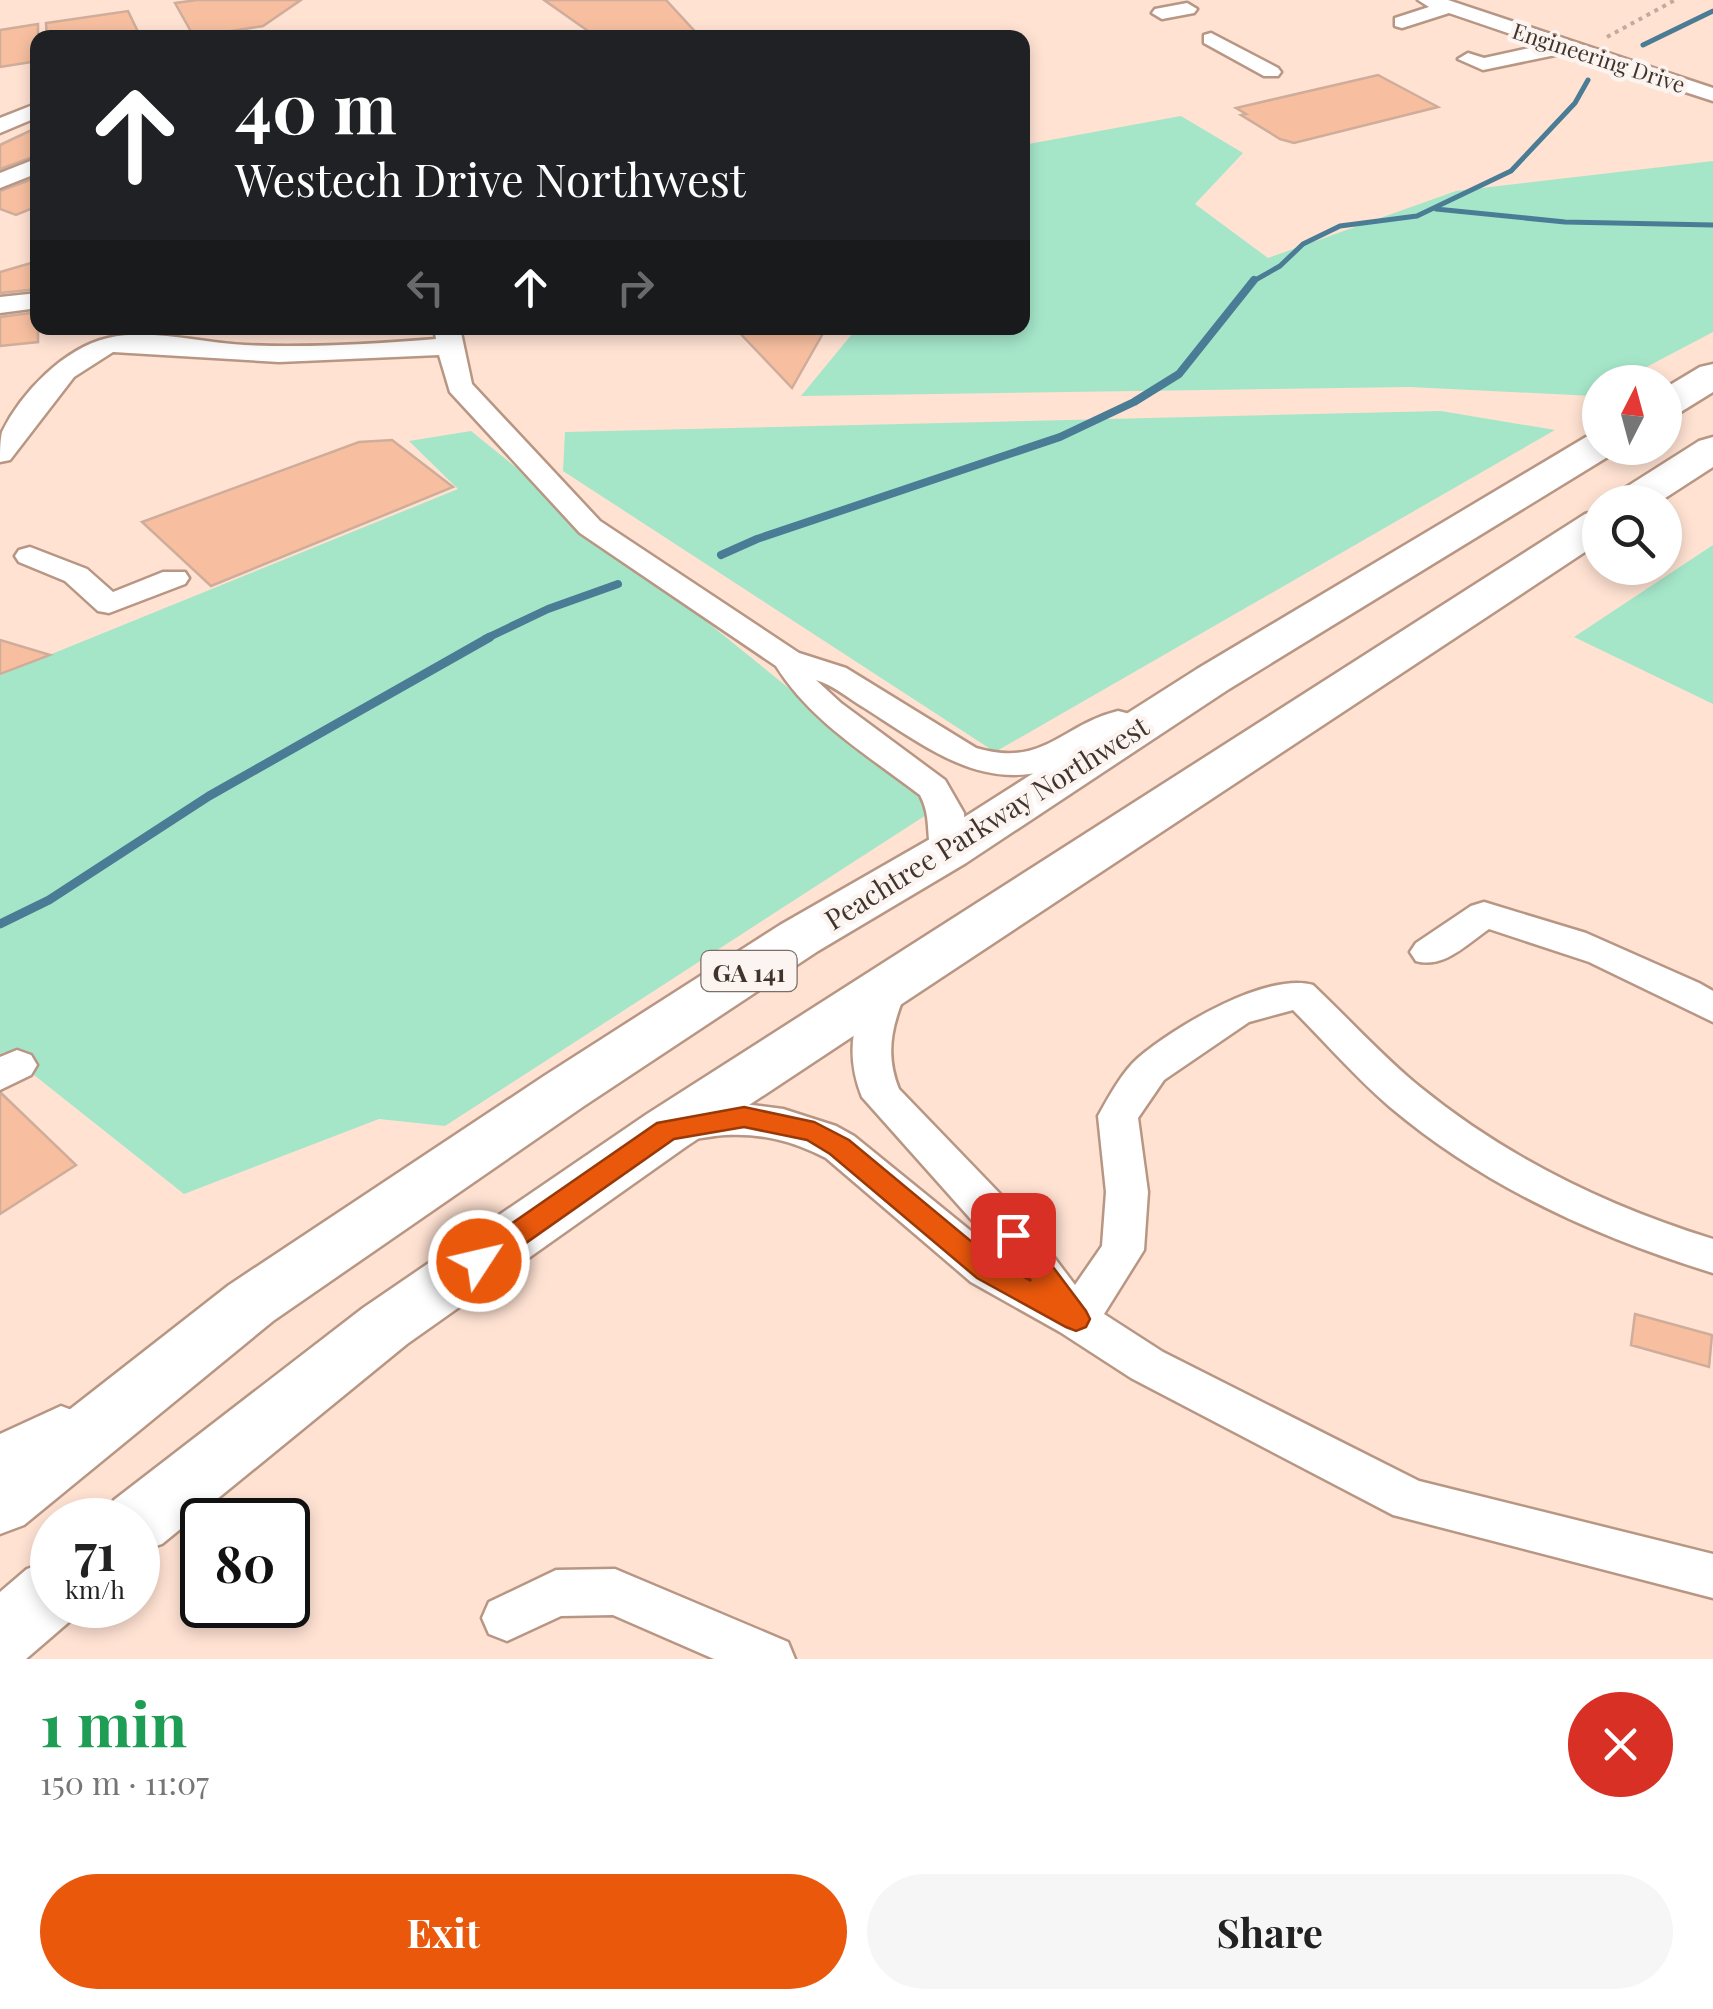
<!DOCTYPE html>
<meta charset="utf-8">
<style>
body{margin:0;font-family:"Playfair Display",serif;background:#f6f6f6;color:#222;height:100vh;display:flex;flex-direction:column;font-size:38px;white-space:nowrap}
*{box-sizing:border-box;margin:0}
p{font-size:32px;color:#767676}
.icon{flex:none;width:55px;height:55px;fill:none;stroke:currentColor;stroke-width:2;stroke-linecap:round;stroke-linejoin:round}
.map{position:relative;height:1659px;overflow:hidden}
.side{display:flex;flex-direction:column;background:#fff;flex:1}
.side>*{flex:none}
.hud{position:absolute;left:30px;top:30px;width:1000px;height:305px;border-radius:20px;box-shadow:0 5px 15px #0003;background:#202124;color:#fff;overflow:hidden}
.needle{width:65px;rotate:6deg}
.buttons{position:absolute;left:1582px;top:365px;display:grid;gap:20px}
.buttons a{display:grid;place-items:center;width:100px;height:100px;border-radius:50%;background:#fff;box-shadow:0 5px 15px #0003;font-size:50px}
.speed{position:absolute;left:30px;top:1498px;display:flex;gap:20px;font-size:50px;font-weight:700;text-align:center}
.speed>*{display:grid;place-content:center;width:130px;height:130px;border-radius:50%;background:#fff;box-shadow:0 5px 15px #0003;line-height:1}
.speed small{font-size:25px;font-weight:400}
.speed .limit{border:5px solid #111;border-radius:15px;background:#fff;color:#111}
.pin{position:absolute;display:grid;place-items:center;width:85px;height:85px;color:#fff;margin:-42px;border-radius:20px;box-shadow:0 5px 15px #0006}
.me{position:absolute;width:110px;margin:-55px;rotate:55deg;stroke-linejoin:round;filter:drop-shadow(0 0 8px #0008)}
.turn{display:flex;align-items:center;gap:35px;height:210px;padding:0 40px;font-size:45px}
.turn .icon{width:130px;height:130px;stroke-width:2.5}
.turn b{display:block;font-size:70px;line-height:85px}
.lanes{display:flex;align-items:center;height:95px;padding:0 40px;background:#0003;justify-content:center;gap:50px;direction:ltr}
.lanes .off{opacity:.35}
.round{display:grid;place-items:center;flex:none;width:105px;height:105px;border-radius:52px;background:#f6f6f6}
.overview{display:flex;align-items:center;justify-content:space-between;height:170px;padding:0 40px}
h1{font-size:60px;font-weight:700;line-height:75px;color:#1e9e55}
.cta{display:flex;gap:20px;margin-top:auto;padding:20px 40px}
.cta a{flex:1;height:115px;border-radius:60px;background:#ea580c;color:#fff;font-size:40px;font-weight:700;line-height:115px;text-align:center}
.cta a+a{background:#f6f6f6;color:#222}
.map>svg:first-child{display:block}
.green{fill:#a5e6c9}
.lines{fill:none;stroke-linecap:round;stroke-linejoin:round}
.stream-far2{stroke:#4a7c95;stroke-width:5}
.stream-far1{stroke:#4a7c95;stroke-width:8}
.stream{stroke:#4a7c95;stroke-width:9}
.building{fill:#f7bfa0;stroke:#cfad9a;stroke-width:2.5}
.minor-casing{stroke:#b89684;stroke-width:5}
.highway-casing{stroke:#b89684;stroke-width:5}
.path{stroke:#c2aa9c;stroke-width:4;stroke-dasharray:4 5;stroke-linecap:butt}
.minor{fill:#fff;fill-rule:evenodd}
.highway{fill:#fff;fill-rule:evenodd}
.route{fill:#ea580c;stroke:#983908;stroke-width:2.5}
.labels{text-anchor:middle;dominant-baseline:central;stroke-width:9;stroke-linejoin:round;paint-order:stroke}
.far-street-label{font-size:22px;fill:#42342c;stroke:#fbf4f0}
.shield{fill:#fbf4f0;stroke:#7a6e67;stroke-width:2.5}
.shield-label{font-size:25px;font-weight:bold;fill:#42342c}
.street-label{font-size:28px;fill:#42342c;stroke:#fbf4f0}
</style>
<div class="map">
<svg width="1713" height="1659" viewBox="0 0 1713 1659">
<rect width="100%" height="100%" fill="#ffe2d2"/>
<!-- green -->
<path class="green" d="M1181,116L1243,153L1195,204L1268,258L1456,191L1713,161V332L1618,382H1600V392L1593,396L1410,387L801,396L857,328H1022L1023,145Z
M1441,411L1555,430L995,752L563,471L565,432Z
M471,431L937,808L445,1126L379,1119L184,1194L5,1052L0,1054V675L458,489L409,441Z
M1713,545V704L1574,637Z"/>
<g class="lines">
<!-- stream-far2 -->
<path class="stream-far2" d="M1643,45L1713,11
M1436,209L1565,222L1713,225
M1250,283L1280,266L1303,244L1340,226L1417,216L1511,171L1575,103L1588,80"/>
<!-- stream-far1 -->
<path class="stream-far1" d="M721,555L757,539L1060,437L1134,402L1179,374L1254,280
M485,639L548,609L618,584"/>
<!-- stream -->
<path class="stream" d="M0,924L49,900L209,796L490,637"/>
</g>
<!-- building -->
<path class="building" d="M197,0H301L263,26L194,37L175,3Z
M544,0H666L701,38H598Z
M128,11L141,38H47L46,23Z
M38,24V61L0,67V30Z
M1378,75L1438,107L1294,143L1280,139L1241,115L1246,114L1236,108Z
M38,127V155L0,169V145Z
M38,177V206L16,215L0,209V191Z
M38,261V289L0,293V272Z
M38,312V342L0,346V317Z
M735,328H826L792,388Z
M392,440L453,487L211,586L142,522L359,442Z
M0,640L50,655L0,674Z
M1,1093L76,1165L0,1214V1094Z
M1635,1314L1712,1335L1709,1367L1631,1345Z"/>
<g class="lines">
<!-- minor casing -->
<g class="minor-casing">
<path id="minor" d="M1418,0H1448L1713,88V101L1565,53L1483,70L1458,59L1468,53L1484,58L1543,45L1449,13L1402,28L1395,26V18L1429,7Z
M1187,3L1197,9L1194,13L1162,19L1152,13L1155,9Z
M1211,33L1278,68L1281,72L1278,76H1264L1204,43V35Z
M38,103V117L0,133V118Z
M38,158V173L0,188V173Z
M38,293V308L0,313V297Z
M434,328H460L472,384L600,521L799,653L846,668L976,748C1044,768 1061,725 1118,711L1130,714L1134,721C1124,737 1100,747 1084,756C995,803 937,754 863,707C848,698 833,685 816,680L841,703L945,780L964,813L966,851L961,859L948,863L935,859C924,841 933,819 920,795C869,756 810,721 776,666L580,533L450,392L439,355L279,362L113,352L74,377L10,460L0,462C0,453 0,441 2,432C21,393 64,348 108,338C151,328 201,343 245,345C309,348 373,344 436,339Z
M30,547L87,569L113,592L163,572H185L189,578L185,584L109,613L98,611L65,581L19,562L15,556L19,550Z
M1484,902L1586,933L1699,983L1713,991V1022L1589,962L1489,929C1467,944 1444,969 1416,961L1410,952L1416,943L1471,906Z
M891,969L904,973L910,982C894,1019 883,1050 899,1089L1028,1223L1075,1285L1102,1246L1106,1192L1098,1116C1108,1098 1122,1072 1138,1058C1174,1027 1266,972 1313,985C1349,1019 1382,1056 1420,1087C1506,1157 1606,1206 1713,1239V1273C1596,1237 1485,1187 1390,1107C1355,1077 1325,1042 1293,1010L1249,1022L1164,1080L1138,1118L1148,1192L1144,1250L1104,1314L1163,1352L1419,1481L1713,1554V1598L1393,1515L1131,1378L1060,1332L971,1282L826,1158C793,1141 762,1133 725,1135C705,1136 689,1143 670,1137L664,1126L670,1115L704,1107L744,1104L783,1109L836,1126L854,1136L1009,1262L862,1097C844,1052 853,1014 878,973Z
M17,1050L31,1055L37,1065L31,1075L0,1090V1057Z
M61,1406L77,1412L84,1426C69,1457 31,1465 0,1474V1434Z
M615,1569L788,1642L795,1659H714L613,1615L561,1616L507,1641L489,1634L482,1618L489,1602L556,1570Z"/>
</g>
<!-- highway casing -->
<g class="highway-casing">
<path id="highway" d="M1713,364V392L1679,413L1665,417V388L1700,367Z
M1600,433V448H1618L1614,453L1229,689L966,863L818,951L584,1106L273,1321L24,1525L0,1534V1464L229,1285L544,1076L780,925L930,839L1197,669L1586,437Z
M1713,437V467L1659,502H1611L1617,493L1699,441Z
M1600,510V542L687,1146L407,1344L162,1544L138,1552V1520H105L114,1500L363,1308L647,1114L1585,514Z
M52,1560V1605H81L77,1615L26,1659H0V1592L27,1569Z"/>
</g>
<!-- path -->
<path class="path" d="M1607,37L1675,0"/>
<!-- minor -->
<use href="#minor" class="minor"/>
<!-- highway -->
<use href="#highway" class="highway"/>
</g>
<!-- route -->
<path class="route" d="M744,1107L814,1122L849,1140L996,1262L1031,1281L999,1235L1003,1227L1013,1224L1023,1227L1086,1311L1090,1319L1086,1327L1076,1331L1066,1327L977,1278L830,1154L807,1140L744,1127L674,1139L489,1269L479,1272L469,1269L465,1261L469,1253L657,1123Z"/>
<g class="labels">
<!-- far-street labels -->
<g class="far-street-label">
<text transform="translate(1599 57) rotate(18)">Engineering Drive</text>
</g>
<!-- shield labels -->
<rect class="shield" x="701.5" y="951" width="95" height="40" rx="8"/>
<g class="shield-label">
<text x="749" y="971">GA 141</text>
</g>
<!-- street labels -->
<g class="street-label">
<text transform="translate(986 822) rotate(-32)">Peachtree Parkway Northwest</text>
</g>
</g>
</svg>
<div class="buttons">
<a><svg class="needle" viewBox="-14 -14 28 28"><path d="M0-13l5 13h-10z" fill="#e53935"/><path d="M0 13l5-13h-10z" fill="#767676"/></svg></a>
<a><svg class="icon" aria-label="search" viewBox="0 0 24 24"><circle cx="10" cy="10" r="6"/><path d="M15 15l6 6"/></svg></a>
</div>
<div class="speed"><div>71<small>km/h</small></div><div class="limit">80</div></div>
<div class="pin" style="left:1013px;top:1235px;background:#d93025"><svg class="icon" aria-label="arrive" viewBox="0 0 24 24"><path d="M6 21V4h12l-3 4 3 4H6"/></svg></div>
<svg class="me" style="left:479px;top:1261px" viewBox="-20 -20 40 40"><circle r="17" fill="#ea580c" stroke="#fff" stroke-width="3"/><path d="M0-11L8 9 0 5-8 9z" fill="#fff"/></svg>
<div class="hud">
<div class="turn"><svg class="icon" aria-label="ahead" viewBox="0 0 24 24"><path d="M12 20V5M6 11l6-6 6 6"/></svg><div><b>40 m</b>Westech Drive Northwest</div></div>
<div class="lanes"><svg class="icon off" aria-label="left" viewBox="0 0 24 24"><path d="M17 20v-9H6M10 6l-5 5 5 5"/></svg><svg class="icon" aria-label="ahead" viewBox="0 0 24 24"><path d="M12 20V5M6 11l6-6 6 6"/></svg><svg class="icon off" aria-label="right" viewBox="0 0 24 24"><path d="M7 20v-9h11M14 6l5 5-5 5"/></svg></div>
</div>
</div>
<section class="side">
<div class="overview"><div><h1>1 min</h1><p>150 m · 11:07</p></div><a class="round" style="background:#d93025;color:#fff"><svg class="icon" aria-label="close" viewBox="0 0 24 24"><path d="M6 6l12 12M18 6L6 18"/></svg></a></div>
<div class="cta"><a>Exit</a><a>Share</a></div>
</section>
